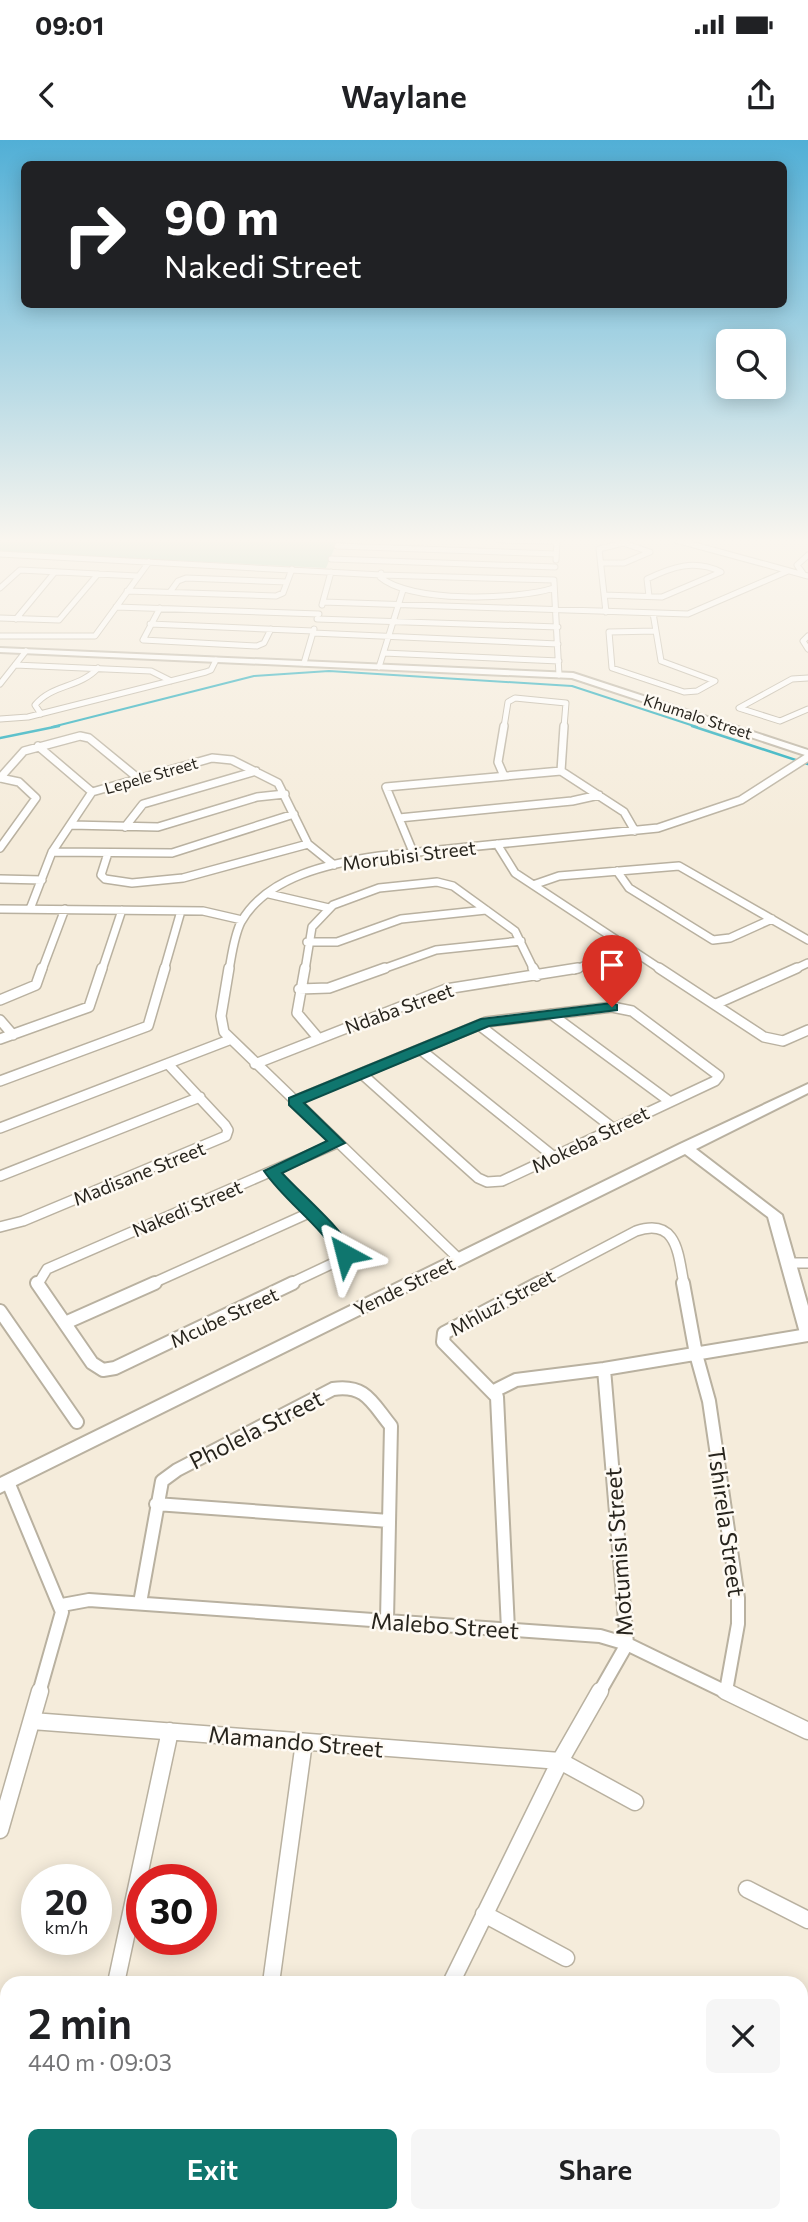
<!DOCTYPE html>
<meta charset="utf-8">
<style>
body{margin:0;font-family:Commissioner,sans-serif;background:#f6f6f6;color:#202124;height:100vh;display:flex;flex-direction:column;font-size:26px;white-space:nowrap}
*{box-sizing:border-box;margin:0}
p{font-size:23px;color:#757577}
.icon{flex:none;width:38px;height:38px;fill:none;stroke:currentColor;stroke-width:2;stroke-linecap:round;stroke-linejoin:round}
.map{position:relative;flex:1;overflow:hidden}
.side{position:absolute;left:0px;top:1836px;width:808px;height:247px;display:flex;flex-direction:column;background:#fff;border-radius:21px 21px 0 0;box-shadow:0 4px 18px #0003}
.side>*{flex:none}
.banner{position:absolute;left:21px;top:21px;width:766px;height:147px;border-radius:10px;box-shadow:0 4px 18px #0003;background:#202124;color:#fff;overflow:hidden}
.fabs{position:absolute;left:716px;top:189px;display:grid;gap:14px}
.fabs a{display:grid;place-items:center;width:70px;height:70px;border-radius:10px;background:#fff;box-shadow:0 4px 18px #0003;font-size:35px}
.speed{position:absolute;left:21px;top:1724px;display:flex;gap:14px;font-size:35px;font-weight:700;text-align:center}
.speed>*{display:grid;place-content:center;width:91px;height:91px;border-radius:50%;background:#fff;box-shadow:0 4px 18px #0003;line-height:1}
.speed small{font-size:18px;font-weight:400}
.speed .limit{border:10px solid #d22;background:#fff;color:#111}
.pin{position:absolute;display:grid;place-items:center;width:60px;height:60px;color:#fff;margin:-72px -30px;border-radius:50% 50% 50% 0;rotate:-45deg;box-shadow:0 0 7px #0007}
.pin .icon{rotate:45deg}
.me{position:absolute;width:77px;margin:-38px;rotate:322deg;stroke-linejoin:round;filter:drop-shadow(0 0 5px #0008)}
.turn{display:flex;align-items:center;gap:24px;height:147px;padding:0 28px;font-size:32px}
.turn .icon{width:91px;height:91px;stroke-width:2.5}
.turn b{display:block;font-size:49px;line-height:60px}
.round{display:grid;place-items:center;flex:none;width:74px;height:74px;border-radius:10px;background:#f6f6f6}
.summary{display:flex;align-items:center;justify-content:space-between;height:119px;padding:0 28px}
h1{font-size:42px;font-weight:600;line-height:52px}
.action{display:flex;gap:14px;margin-top:auto;padding:14px 28px}
.action a{flex:1;height:80px;border-radius:10px;background:#0f766e;color:#fff;font-size:28px;font-weight:600;line-height:80px;text-align:center}
.action a+a{background:#f6f6f6;color:#202124}
.status{display:flex;justify-content:space-between;align-items:center;height:49px;padding:0 35px;background:#fff;direction:ltr}
.status svg{height:19px;fill:currentColor}
header{display:flex;justify-content:space-between;align-items:center;height:91px;padding:0 28px;background:#fff;font-size:32px;font-weight:600}
.map>svg:first-child{display:block}
.green{fill:#9acfad}
.lines{fill:none;stroke-linecap:round;stroke-linejoin:round}
.stream-far1{stroke:#10a7ba;stroke-width:2}
.stream{stroke:#10a7ba;stroke-width:2.5}
.street-far4-casing{stroke:#b9b1a0;stroke-width:7}
.street-far3-casing{stroke:#b9b1a0;stroke-width:10}
.street-far2-casing{stroke:#b9b1a0;stroke-width:12}
.street-far1-casing{stroke:#b9b1a0;stroke-width:16}
.street-casing{stroke:#b9b1a0;stroke-width:19}
.secondary-casing{stroke:#b9b1a0;stroke-width:4}
.street-far4{stroke:#fff;stroke-width:5}
.street-far3{stroke:#fff;stroke-width:7}
.street-far2{stroke:#fff;stroke-width:9}
.street-far1{stroke:#fff;stroke-width:12}
.street{stroke:#fff;stroke-width:16}
.secondary{fill:#fff;fill-rule:evenodd}
.route{fill:#0f766e;stroke:#0a4d48;stroke-width:2}
.labels{text-anchor:middle;dominant-baseline:central;stroke-width:5;stroke-linejoin:round;paint-order:stroke}
.far-street-label{font-size:16px;fill:#27241d;stroke:#fefaf3}
.street-label{font-size:19px;fill:#27241d;stroke:#fefaf3}
.near-street-label{font-size:23px;fill:#27241d;stroke:#fefaf3}
</style>
<div class="status"><b>09:01</b><svg viewBox="0 0 49 12"><path d="M0 12V9h3v3zM5 12V6h3v6zM10 12V3h3v9zM15 12V0h3v12zM26 1h20v11H26zM47 4h2v5h-2z"/></svg></div>
<header><svg class="icon" aria-label="back" viewBox="0 0 24 24"><path d="M15 5l-7 7 7 7"/></svg>Waylane<svg class="icon" aria-label="share" viewBox="0 0 24 24"><path d="M12 15V3M7 8l5-5 5 5M5 13v7h14v-7"/></svg></header>
<div class="map">
<svg width="808" height="2082" viewBox="0 0 808 2082">
<rect width="100%" height="100%" fill="#f5ecdb"/>
<!-- green -->
<path class="green" d="M0,400H338L326,428L0,412Z"/>
<g class="lines">
<!-- stream-far1 -->
<path class="stream-far1" d="M52,587L254,536L329,531L572,546L697,587"/>
<!-- stream -->
<path class="stream" d="M692,586L808,624
M0,598L59,586"/>
<!-- street-far4 casing -->
<g class="street-far4-casing">
<path id="street-far4" d="M499,400L557,401
M676,400L808,436
M337,406L556,414
M0,414L381,435L554,440
M331,419L555,427
M556,420L557,400
M601,423H624L650,412L623,403L599,409L606,472
M381,433L380,437C410,463 517,460 554,448
M804,435L797,425L808,415
M554,442L559,535
M0,448L20,430L137,436
M127,451L276,456L283,453L292,429
M170,452L178,441L186,438L287,442
M604,455L662,457L721,432C694,419 672,427 647,439L649,456
M323,462L688,474L788,431
M322,465L331,432
M116,467L319,474
M160,468L143,500L257,506L264,503L271,489
M653,473L661,521L715,541L697,551L684,552L612,528L609,492L655,491
M0,478L59,480L98,434
M16,479L55,432
M317,479L558,487
M150,484L313,491
M313,493L558,504
M0,496H95L149,422
M808,496L803,501L808,509
M384,513L559,521
M304,523L314,489
M15,525L151,531L171,541
M379,527L403,450
M808,538L792,539L739,568L780,581L808,569
M0,544L26,511
M41,574L35,565C52,544 80,548 98,528
M0,579L28,577L206,532L211,530L216,520
M504,587L508,562L515,558L566,563L564,587"/>
</g>
<!-- street-far3 casing -->
<g class="street-far3-casing">
<path id="street-far3" d="M38,606L92,652
M561,631L624,672L635,691
M561,631L564,586
M504,636L498,622L504,586
M0,638L24,611L80,596L89,598L139,639
M0,638L19,642L36,658L0,708
M399,678L572,661L599,655
M71,685L158,687L257,657L285,654
M125,687L143,664L256,631
M497,704L515,733L662,830
M52,712L172,713L294,674
M413,712L386,647L561,631
M108,713L101,735L105,739L132,743L183,738L308,704
M617,731L629,748L713,800L730,798L772,779
M0,739L42,740
M533,745L559,736L679,726L808,800
M269,754L329,768
M0,769L203,771L242,780
M30,769L52,712L92,652L212,618L232,620L278,643L308,704L334,725
M307,802H337L401,779L486,770
M42,830L65,769
M102,830L122,770
M164,830L181,771
M229,830C232,814 234,796 241,782C267,736 331,723 379,716L658,688L741,660L808,617
M305,830L312,787L333,765L379,748L437,742L453,746L515,791L534,830
M380,830L436,810L521,801
M574,830L628,808
M793,830L808,823"/>
</g>
<!-- street-far2 casing -->
<g class="street-far2-casing">
<path id="street-far2" d="M229,828L221,876L224,892L459,1119
M305,828L297,873L319,899
M533,828L537,836
M659,828L764,897L783,901L808,890
M299,849L329,848L385,828
M0,860L36,845L42,828
M716,864L797,828
M551,874L669,961
M0,880L13,895
M479,885L613,988
M0,899L89,867L102,828
M421,910L553,1016
M255,924L446,849L578,828
M0,941L148,886L165,828
M294,961L486,882L612,867L632,871L719,936L715,941L502,1041L487,1042L478,1038L362,934
M0,988L229,900
M272,1031L346,1110L342,1119L289,1144
M272,1031L337,1003
M0,1036L200,957
M0,1087L23,1081L226,996L228,990L225,985L168,924
M791,1123H808
M38,1144L47,1129L272,1031
M151,1144L309,1073
M535,1144L636,1091C678,1077 678,1115 684,1144"/>
</g>
<!-- street-far1 casing -->
<g class="street-far1-casing">
<path id="street-far1" d="M37,1143L92,1223L103,1230L115,1228L293,1143
M683,1143L696,1214L709,1261L738,1458V1484L726,1551
M0,1171L77,1282
M65,1183L155,1143
M494,1251L516,1240L604,1229L808,1195
M8,1342L62,1472L39,1553
M156,1364L389,1381
M140,1463L162,1341L177,1330L333,1249C366,1244 372,1263 391,1286L387,1480
M62,1465L89,1460L600,1496L627,1504L728,1553
M508,1489L497,1257L443,1202L444,1193L539,1143
M599,1553L627,1504L604,1229"/>
</g>
<!-- street casing -->
<g class="street-casing">
<path id="street" d="M725,1551L808,1591
M32,1581L560,1621L635,1662
M0,1690L40,1551
M747,1749L808,1780
M484,1774L566,1818
M116,1843L170,1591
M271,1843L304,1602
M451,1843L560,1621L600,1551
M802,2035L808,2039
M64,2082L66,2076
M239,2082L240,2076
M334,2082L337,2076"/>
</g>
<!-- secondary casing -->
<g class="secondary-casing">
<path id="secondary" d="M0,508L573,533L808,610V616L572,538L0,512Z
M808,944V953L696,1009L782,1075L808,1166V1199L802,1197L800,1193L768,1077L685,1014L0,1353V1338L680,1004Z
M808,1871V1915L802,1918V1874Z
M736,2076H762L760,2082H734Z"/>
</g>
<!-- street-far4 -->
<use href="#street-far4" class="street-far4"/>
<!-- street-far3 -->
<use href="#street-far3" class="street-far3"/>
<!-- street-far2 -->
<use href="#street-far2" class="street-far2"/>
<!-- street-far1 -->
<use href="#street-far1" class="street-far1"/>
<!-- street -->
<use href="#street" class="street"/>
<!-- secondary -->
<use href="#secondary" class="secondary"/>
</g>
<!-- sky -->
<linearGradient id="sky" x2="0" y2="1"><stop stop-color="#51afd6"/><stop offset="0.58" stop-color="#faf6ef"/><stop offset="1" stop-color="#faf6ef" stop-opacity="0"/></linearGradient>
<rect width="808" height="691" fill="url(#sky)"/>
<!-- route -->
<path class="route" d="M612,863L617,865V870L489,886L304,963L345,1003L282,1033C301,1054 346,1092 354,1114L351,1118H339C321,1085 286,1063 264,1031L327,1001L289,965V958L481,879Z"/>
<g class="labels">
<!-- far-street labels -->
<g class="far-street-label">
<text transform="translate(698 576) rotate(18)">Khumalo Street</text>
<text transform="translate(151 635) rotate(-16)">Lepele Street</text>
</g>
<!-- street labels -->
<g class="street-label">
<text transform="translate(409 715) rotate(-7)">Morubisi Street</text>
<text transform="translate(399 868) rotate(-20)">Ndaba Street</text>
<text transform="translate(590 999) rotate(-26)">Mokeba Street</text>
<text transform="translate(139 1033) rotate(-22)">Madisane Street</text>
<text transform="translate(187 1068) rotate(-23)">Nakedi Street</text>
<text transform="translate(404 1146) rotate(-26)">Yende Street</text>
<text transform="translate(502 1162) rotate(-29)">Mhluzi Street</text>
<text transform="translate(224 1177) rotate(-25)">Mcube Street</text>
</g>
<!-- near-street labels -->
<g class="near-street-label">
<text transform="translate(256 1289) rotate(-27)">Pholela Street</text>
<text transform="translate(727 1382) rotate(82)">Tshirela Street</text>
<text transform="translate(618 1412) rotate(-94)">Motumisi Street</text>
<text transform="translate(445 1485) rotate(4)">Malebo Street</text>
<text transform="translate(296 1601) rotate(5)">Mamando Street</text>
</g>
</g>
</svg>
<div class="fabs">
<a><svg class="icon" aria-label="search" viewBox="0 0 24 24"><circle cx="10" cy="10" r="6"/><path d="M15 15l6 6"/></svg></a>
</div>
<div class="speed"><div>20<small>km/h</small></div><div class="limit">30</div></div>
<div class="pin" style="left:612px;top:867px;background:#d93025"><svg class="icon" aria-label="arrive" viewBox="0 0 24 24"><path d="M6 21V4h12l-3 4 3 4H6"/></svg></div>
<svg class="me" style="left:345px;top:1114px" viewBox="-20 -20 40 40"><path d="M0-17L14 15 0 8-14 15z" fill="#0f766e" stroke="#fff" stroke-width="4"/></svg>
<div class="banner">
<div class="turn"><svg class="icon" aria-label="right" viewBox="0 0 24 24"><path d="M7 20v-9h11M14 6l5 5-5 5"/></svg><div><b>90 m</b>Nakedi Street</div></div>
</div>
<section class="side">
<div class="summary"><div><h1>2 min</h1><p>440 m · 09:03</p></div><a class="round"><svg class="icon" aria-label="close" viewBox="0 0 24 24"><path d="M6 6l12 12M18 6L6 18"/></svg></a></div>
<div class="action"><a>Exit</a><a>Share</a></div>
</section>
</div>
